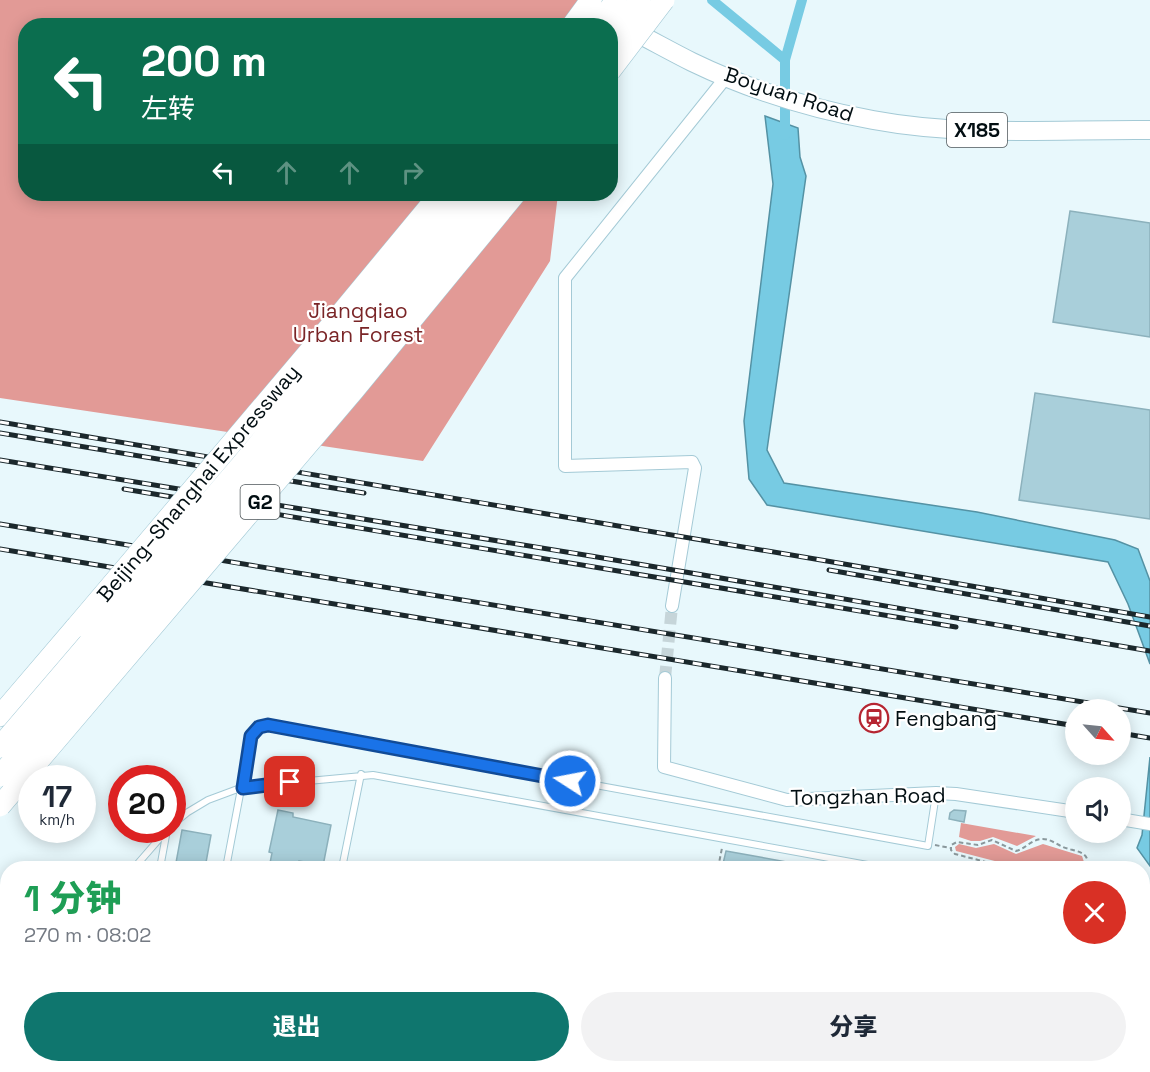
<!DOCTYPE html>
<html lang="zh">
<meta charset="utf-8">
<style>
body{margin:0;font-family:"Space Grotesk","Noto Sans SC",sans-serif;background:#f2f2f3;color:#1f2937;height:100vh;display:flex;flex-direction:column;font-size:22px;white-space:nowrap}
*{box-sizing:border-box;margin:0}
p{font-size:20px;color:#747a83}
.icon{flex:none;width:33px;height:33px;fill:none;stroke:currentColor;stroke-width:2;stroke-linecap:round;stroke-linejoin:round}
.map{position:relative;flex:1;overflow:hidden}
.side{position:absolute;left:0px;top:861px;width:1150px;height:212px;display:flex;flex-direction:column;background:#fff;border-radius:24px 24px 0 0;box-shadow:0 3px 15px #0003}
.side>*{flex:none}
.hud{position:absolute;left:18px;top:18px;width:600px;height:183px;border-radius:24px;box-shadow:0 3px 15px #0003;background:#0b6e4f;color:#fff;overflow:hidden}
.needle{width:39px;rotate:117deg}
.buttons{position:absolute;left:1065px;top:699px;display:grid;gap:12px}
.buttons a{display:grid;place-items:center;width:66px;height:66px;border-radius:50%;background:#fff;box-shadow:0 3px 15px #0003;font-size:30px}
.speed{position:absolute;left:18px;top:765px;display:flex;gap:12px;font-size:30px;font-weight:700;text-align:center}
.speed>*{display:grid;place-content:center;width:78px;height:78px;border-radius:50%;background:#fff;box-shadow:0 3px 15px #0003;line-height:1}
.speed small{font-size:15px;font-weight:400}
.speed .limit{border:9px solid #d22;background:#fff;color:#111}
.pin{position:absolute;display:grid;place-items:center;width:51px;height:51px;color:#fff;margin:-26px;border-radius:12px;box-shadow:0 3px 9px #0006}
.me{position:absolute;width:66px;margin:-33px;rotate:281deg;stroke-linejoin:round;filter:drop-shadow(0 0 4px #0008)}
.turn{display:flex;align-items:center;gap:21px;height:126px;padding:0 24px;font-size:27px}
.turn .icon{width:78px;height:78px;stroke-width:2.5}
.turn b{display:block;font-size:42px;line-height:51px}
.lanes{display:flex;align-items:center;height:57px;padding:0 24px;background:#0003;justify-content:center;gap:30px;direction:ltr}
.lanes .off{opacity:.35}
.round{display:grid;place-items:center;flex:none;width:63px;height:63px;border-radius:32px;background:#f2f2f3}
.headline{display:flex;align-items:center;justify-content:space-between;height:102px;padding:0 24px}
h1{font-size:36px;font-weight:800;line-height:45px;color:#1e9e55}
.cta{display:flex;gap:12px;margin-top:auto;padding:12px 24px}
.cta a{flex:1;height:69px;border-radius:36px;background:#0f766e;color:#fff;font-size:24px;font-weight:800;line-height:69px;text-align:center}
.cta a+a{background:#f2f2f3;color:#1f2937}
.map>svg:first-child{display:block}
.forest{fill:#e29a96}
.water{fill:#77cbe3;stroke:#5492a4;stroke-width:1.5}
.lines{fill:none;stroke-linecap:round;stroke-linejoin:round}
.canal{stroke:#77cbe3;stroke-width:10}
.building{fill:#a9cfda;stroke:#8cb1bc;stroke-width:1.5}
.minor-tunnel{stroke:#c6d5d9;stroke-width:12;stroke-dasharray:12 6;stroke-linecap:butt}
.service-casing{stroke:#a4cad6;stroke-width:8}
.minor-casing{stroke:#a4cad6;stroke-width:14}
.primary-casing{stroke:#a4cad6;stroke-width:20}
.motorway-casing{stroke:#a4cad6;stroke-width:22}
.path{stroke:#8a989c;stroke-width:2;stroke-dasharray:4.5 3;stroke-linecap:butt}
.service{stroke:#fff;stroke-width:6}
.minor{stroke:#fff;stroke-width:12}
.primary{stroke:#fff;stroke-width:18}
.motorway{stroke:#fff;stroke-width:21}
.rail-casing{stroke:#1b282c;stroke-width:5}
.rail{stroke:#fff;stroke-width:3;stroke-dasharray:9;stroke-linecap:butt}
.motorway-bridge-casing{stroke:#a4cad6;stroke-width:22;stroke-linecap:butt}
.motorway-bridge{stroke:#fff;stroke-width:21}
.route-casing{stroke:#114b97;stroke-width:15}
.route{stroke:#1a73e8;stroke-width:10}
.labels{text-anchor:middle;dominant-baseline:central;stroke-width:4.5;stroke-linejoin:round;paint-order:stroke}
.shield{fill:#fff;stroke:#4e5659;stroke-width:1.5}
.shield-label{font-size:20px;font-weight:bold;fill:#020e12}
.street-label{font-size:21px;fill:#020e12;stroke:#fff}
.park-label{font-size:21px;fill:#7a2527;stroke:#fff}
.poi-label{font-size:21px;fill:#020e12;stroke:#fff;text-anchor:start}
</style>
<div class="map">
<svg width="1150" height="1072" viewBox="0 0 1150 1072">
<rect width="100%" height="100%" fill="#e8f8fc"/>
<!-- forest -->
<path class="forest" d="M0,0H582L578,26H26V194H558L550,261L423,461L0,398Z
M961,823L1036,836L1017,846L993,837L980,841H971L959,837Z
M959,844L976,848L994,844L1016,854L1043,844L1082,856L1084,862L1083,868H1022L956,851L955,847Z"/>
<!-- water -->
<path class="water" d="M765,116L798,128L800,157L806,176L767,450L784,483L977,512L1115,540L1138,549L1150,581V664L1128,604L1108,562L767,505L749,479L744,421L773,184Z
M1150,757V866L1137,848L1142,835Z"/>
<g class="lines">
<!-- canal -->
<path class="canal" d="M712,0L785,60
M785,135V60L802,0"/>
</g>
<!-- building -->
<path class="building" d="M1070,211L1150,223V337L1053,322Z
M1035,393L1150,410V519L1019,500Z
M278,810L293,813V817L331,825L323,866L299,861L297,868H269L272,853L269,852Z
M954,810L966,811L964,822L949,819L950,813Z
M182,830L211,835L205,868H175Z
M726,851L798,864L797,868H722Z"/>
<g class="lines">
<!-- minor-tunnel -->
<path class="minor-tunnel" d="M665,678L672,606"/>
<!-- service casing -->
<g class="service-casing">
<path id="service" d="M172,825L188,812L208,800L243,787L373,775L884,868
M134,868L167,830
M160,868L167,830
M226,868L251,736L259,727L268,725L928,846L936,794
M342,868L361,774
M1143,940L1150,942
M694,1065L731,1072
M56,1072L57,1065
M638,1072L639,1065
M1024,1072L1025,1065"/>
</g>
<!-- minor casing -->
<g class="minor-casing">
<path id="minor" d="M672,606L695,468L692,462L565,466V278L727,76
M665,678L664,767L787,800L936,793L956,794L1076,812
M1120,819L1150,824"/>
</g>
<!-- primary casing -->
<g class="primary-casing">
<path id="primary" d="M627,28C649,39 670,51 692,62C748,89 811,109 873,120C964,137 1058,129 1150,130"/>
</g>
<!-- motorway casing -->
<g class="motorway-casing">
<path id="motorway" d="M0,716L76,627"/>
</g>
<!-- path -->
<path class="path" d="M935,845L950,848
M718,868L722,848
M1009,868L955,854L951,850V845L957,842L978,845L992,840L1016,851C1025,849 1031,840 1041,839C1049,838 1056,844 1063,847C1075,852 1091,850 1087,868"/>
<!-- service -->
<use href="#service" class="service"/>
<!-- minor -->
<use href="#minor" class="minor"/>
<!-- primary -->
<use href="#primary" class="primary"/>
<!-- motorway -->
<use href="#motorway" class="motorway"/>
<!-- rail casing -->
<g class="rail-casing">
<path id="rail" d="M0,422L821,560L1150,617
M0,433L364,493
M0,460L591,556L1150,651
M124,489L956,627
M0,524L1150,713
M0,549L1076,726
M829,570L1150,626
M1120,733L1150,738"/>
</g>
<!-- rail -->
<use href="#rail" class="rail"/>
<!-- motorway-bridge casing -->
<g class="motorway-bridge-casing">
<path id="motorway-bridge" d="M572,26L591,0
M597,26L616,0
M610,39L640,0
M610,71L664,0
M76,627L309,352L440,194
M0,747L242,464L466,194
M0,776L256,476L490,194
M0,806L354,390L515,194"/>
</g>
<!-- motorway-bridge -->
<use href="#motorway-bridge" class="motorway-bridge"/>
</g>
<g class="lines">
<!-- route casing -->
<g class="route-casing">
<path id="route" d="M290,782L243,788L251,736L259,727L268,725L570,781"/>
</g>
<!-- route -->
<use href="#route" class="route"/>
</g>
<!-- icons -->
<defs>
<g id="station-ring" transform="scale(1.5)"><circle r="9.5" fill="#fff" stroke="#b62531" stroke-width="1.5"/><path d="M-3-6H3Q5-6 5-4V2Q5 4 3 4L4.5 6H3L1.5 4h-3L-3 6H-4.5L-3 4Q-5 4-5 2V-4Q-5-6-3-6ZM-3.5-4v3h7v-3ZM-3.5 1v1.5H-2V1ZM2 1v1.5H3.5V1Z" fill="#b62531"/></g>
</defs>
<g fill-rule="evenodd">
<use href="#station-ring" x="874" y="718"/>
</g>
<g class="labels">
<!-- shield labels -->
<g class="shield">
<rect x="947" y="113" width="60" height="34" rx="4.5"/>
<rect x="240.5" y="485" width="39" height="34" rx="4.5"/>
</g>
<g class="shield-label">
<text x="977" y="130">X185</text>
<text x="260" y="502">G2</text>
</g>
<!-- street labels -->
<g class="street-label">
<text transform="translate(789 94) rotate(18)">Boyuan Road</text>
<text transform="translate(198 483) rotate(-50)">Beijing–Shanghai Expressway</text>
<text transform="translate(868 796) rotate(-1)">Tongzhan Road</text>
</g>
<!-- park labels -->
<g class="park-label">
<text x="358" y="310">Jiangqiao<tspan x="358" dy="24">Urban Forest</tspan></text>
</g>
<!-- poi labels -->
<g class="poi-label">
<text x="895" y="718">Fengbang</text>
</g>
</g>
</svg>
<div class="buttons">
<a><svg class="needle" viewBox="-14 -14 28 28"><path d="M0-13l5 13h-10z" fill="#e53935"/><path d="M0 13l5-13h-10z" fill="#747a83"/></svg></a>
<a><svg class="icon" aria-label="sound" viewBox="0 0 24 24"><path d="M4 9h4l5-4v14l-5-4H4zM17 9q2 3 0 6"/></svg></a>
</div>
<div class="speed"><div>17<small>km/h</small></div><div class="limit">20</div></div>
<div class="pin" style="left:290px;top:782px;background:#d93025"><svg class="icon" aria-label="arrive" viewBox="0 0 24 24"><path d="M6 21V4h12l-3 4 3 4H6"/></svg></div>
<svg class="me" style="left:570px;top:781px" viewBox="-20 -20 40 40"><circle r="17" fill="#1a73e8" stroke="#fff" stroke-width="3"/><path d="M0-11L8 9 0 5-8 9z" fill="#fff"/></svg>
<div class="hud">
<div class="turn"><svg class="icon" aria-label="left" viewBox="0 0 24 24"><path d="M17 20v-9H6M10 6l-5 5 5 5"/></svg><div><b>200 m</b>左转</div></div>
<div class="lanes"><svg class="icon" aria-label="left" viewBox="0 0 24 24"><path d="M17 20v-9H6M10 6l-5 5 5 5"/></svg><svg class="icon off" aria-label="ahead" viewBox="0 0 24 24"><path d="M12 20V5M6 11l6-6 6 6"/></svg><svg class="icon off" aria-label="ahead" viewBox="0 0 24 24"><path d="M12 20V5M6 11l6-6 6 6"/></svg><svg class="icon off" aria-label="right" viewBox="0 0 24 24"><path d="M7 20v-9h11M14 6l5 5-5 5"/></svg></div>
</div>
<section class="side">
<div class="headline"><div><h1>1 分钟</h1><p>270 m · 08:02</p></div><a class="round" style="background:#d93025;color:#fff"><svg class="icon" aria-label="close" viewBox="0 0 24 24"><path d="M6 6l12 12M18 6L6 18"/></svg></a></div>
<div class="cta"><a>退出</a><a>分享</a></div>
</section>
</div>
